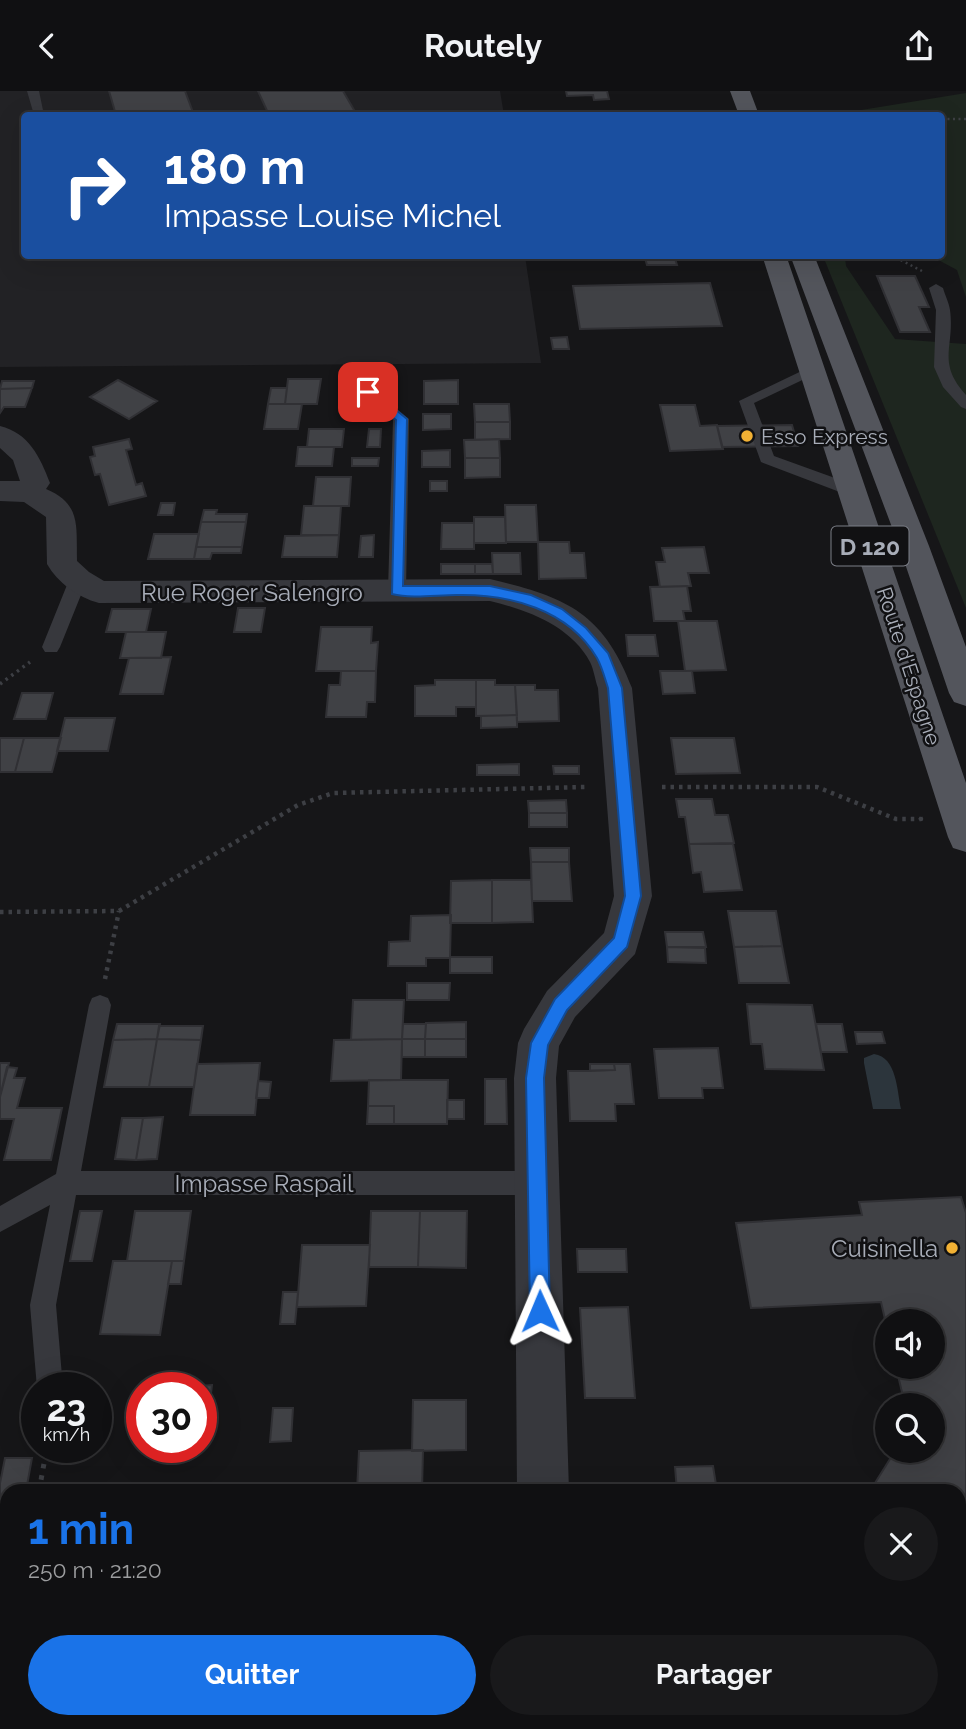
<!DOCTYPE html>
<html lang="fr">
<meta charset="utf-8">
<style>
body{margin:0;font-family:Raleway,sans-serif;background:#19191b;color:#f1f3f6;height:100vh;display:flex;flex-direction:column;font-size:26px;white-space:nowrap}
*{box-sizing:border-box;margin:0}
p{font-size:23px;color:#9c9d9f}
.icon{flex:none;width:38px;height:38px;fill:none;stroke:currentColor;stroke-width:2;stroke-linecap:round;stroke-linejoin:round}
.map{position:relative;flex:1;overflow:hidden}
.details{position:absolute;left:0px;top:1393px;width:966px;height:245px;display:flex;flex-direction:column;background:#101012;border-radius:21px 21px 0 0;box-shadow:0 7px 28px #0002,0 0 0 2px #303032}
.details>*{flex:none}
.guide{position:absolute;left:21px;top:21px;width:924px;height:147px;border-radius:7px;box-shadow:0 7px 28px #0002,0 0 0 2px #303032;background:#1a4fa0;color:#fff;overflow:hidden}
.fabs{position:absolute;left:875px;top:1218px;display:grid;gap:14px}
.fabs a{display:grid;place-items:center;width:70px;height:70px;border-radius:50%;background:#101012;box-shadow:0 7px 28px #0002,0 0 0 2px #303032;font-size:35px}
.speed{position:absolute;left:21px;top:1281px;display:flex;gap:14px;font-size:35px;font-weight:700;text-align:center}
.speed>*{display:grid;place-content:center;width:91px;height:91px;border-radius:50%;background:#101012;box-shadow:0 7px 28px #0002,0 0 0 2px #303032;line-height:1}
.speed small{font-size:18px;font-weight:400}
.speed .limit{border:10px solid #d22;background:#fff;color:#111}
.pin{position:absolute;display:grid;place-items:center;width:60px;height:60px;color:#fff;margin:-30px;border-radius:14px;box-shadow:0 4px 10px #0006}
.me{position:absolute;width:77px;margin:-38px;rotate:359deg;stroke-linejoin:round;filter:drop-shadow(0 0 5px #0008)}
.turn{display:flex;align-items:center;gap:24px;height:147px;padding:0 28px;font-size:32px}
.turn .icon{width:91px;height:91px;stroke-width:2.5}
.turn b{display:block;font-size:49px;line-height:60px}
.round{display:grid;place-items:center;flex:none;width:74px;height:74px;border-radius:37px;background:#19191b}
.headline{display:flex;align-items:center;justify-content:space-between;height:119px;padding:0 28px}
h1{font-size:42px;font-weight:700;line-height:52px;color:#1a73e8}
.primary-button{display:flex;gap:14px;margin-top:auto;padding:14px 28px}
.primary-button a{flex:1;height:80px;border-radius:42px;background:#1a73e8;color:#fff;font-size:28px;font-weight:700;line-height:80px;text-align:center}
.primary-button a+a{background:#19191b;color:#f1f3f6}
header{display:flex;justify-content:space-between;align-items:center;height:91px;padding:0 28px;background:#101012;font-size:32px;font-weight:700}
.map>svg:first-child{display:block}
.built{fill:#222225}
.green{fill:#1e261f}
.water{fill:#2c353c}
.building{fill:#404145;stroke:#303034;stroke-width:2}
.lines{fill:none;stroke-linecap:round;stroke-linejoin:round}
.path-far3{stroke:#3d3f44;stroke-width:2.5;stroke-dasharray:2 3.5;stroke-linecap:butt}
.path-far2{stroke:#3d3f44;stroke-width:3.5;stroke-dasharray:2.5 4.5;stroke-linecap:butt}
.path-far1{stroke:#3d3f44;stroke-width:4.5;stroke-dasharray:3.5 5;stroke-linecap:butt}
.path{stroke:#3d3f44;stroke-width:5;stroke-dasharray:4.5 7;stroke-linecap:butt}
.service{fill:#37383d;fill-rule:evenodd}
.minor{fill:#37383d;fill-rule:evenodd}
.primary{fill:#53555c;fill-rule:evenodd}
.route{fill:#1a73e8;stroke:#114b97;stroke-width:2}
.poi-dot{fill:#f2b134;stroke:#111113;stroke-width:2.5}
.labels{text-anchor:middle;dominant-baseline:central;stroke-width:5;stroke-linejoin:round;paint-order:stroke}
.far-poi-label{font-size:21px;fill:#a8adb8;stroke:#111113;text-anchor:start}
.far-street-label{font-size:21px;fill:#a8adb8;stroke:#111113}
.shield{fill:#111113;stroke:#7b7e86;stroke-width:2}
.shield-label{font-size:23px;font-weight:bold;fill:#a8adb8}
.street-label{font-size:24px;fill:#a8adb8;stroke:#111113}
.poi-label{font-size:24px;fill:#a8adb8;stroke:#111113;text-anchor:end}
</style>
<header><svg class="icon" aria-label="back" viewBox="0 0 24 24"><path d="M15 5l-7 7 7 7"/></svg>Routely<svg class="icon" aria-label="share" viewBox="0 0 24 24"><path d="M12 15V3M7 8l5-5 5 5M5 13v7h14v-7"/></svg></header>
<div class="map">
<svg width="966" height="1638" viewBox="0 0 966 1638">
<rect width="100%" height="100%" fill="#161618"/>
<!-- built -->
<path class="built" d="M0,0H500L504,24H24V164L525,165L541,272L0,276Z"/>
<!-- green -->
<path class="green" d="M966,2V206L957,179L931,165L942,164V24H850L849,21Z
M823,165H845L846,175L895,248L966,253V517Z"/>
<!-- water -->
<path class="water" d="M874,963C897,966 897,1000 901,1018H873L864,972V967Z"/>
<!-- building -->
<path class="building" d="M109,0H185L194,24H116Z
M258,0H343L357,24H269Z
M566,0H607L609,8L594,9L593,4L567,5Z
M644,164H674L677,174H647Z
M877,185H915L929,216H919L930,241H900Z
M710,192L722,235L580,238L573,195Z
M567,246L569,258H553L551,247Z
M288,288H321L317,313H285Z
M118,289L157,310L129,328L90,306Z
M458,289V313H424V290Z
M2,290H34L32,297L0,298Z
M32,297L25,316H4L0,322V298Z
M271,297H287L285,313H268Z
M268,313H302L298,338H264Z
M474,313H509L510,331H475Z
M660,314H695L700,335L717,334L723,358L670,360Z
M423,323H451V338L423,339Z
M475,331H510V348L475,349Z
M792,334L798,355L722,356L717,335Z
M309,338H344L342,356H307Z
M369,338H381L380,356H367Z
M129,348L132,358L126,359L136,394L142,392L146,405L109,414L100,383L95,384L90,366L95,365L93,356Z
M499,348L500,367H465L464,349Z
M298,356H334L332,375H296Z
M450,359V376H422V360Z
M352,367H379L378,375H352Z
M465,367H500V386L465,387Z
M316,386H351L349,415H313Z
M430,390H447V400H430Z
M161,412H175L173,424H158Z
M505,414H536L538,451H506Z
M304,415H341L339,444H301Z
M204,419H217L216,423H247L246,431H201Z
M474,426H505L506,452H474Z
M201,431H246L242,456H196Z
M442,432H474V458H441Z
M154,443H199L194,468H148Z
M339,444L337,466H282L285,445Z
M374,444L373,466H359L361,445Z
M538,451H569L570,462H584L586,487L539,488Z
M196,456H242L241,462H212L210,468H194Z
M704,456L709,482H688L691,495L660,496L656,471H665L662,457Z
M492,462H520L521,483H493Z
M441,473H475V483H441Z
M475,473H492L493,483H475Z
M687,495L691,520H683L685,530H654L650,496Z
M238,517H265L261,541H234Z
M112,518H151L146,541H106Z
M678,530H717L726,579L685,580Z
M321,536H372L371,552L378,551L376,580H316Z
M126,541H166L161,567H120Z
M626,544H655L658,565H628Z
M171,566L163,603H120L129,567Z
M341,580H376L375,611H367L366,626H326L329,594H340Z
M660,580H692L695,602L663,603Z
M435,589H476V616H456V625H415V595L435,594Z
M476,589H495V594H515L517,624L476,625Z
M515,594H535V599H558L559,630L517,631Z
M22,602H53L46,628H14Z
M517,624V636L481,637V625Z
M65,627H115L108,660H57Z
M0,647H24L15,681H0Z
M24,647H61L52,681H15Z
M671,647H734L740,682L676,683Z
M519,673V684H477V674Z
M553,675H579V683H554Z
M676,708H712L715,724H728L734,752L689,753L685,726H679Z
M566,709L567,722H529L528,710Z
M529,722H567V736H529Z
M689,753H733L742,799L704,801L701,781L693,782Z
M530,757H569V771H531Z
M531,771H569L572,810H532Z
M492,789H531L533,831L492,832Z
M492,789V832H450L451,790Z
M728,820H776L782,855L734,856Z
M451,824L450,867H426V875H388L389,851L410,850L411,825Z
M665,841H703L706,856H667Z
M782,855L789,892H739L734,856Z
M667,856L705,857L706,872L668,871Z
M450,866H492V882H450Z
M407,892H450L449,909H407Z
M353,909H404L402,948L351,949Z
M747,913L812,914L824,979L765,978L762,953H751Z
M466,931V948H425L426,932Z
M117,933H160L157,948L113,949Z
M403,933H426L425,948H402Z
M816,933H842L847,961H821Z
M159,935H203L201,949L157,948Z
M855,941H882L885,952L857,953Z
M157,948L201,949L194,996H149Z
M157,948L149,996H104L113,949Z
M402,948L401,989L331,990L334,949Z
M402,948H425V966H402Z
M425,948H466V966H425Z
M718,957L723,997H702L703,1007H659L654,958Z
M0,972H9L0,1006Z
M260,972L255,1024H190L197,973Z
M590,973H614L615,979L590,980Z
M614,973H630L634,1013H615L616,1030H570L568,980L615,979Z
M7,976L17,977L14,987H25L17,1017H62L51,1069H4L14,1028H0V1006Z
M485,988H506L507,1033H485Z
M369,989H448L447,1033H394V1015H368Z
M258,990L271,991L269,1007H256Z
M447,1009H464V1028H447Z
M368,1015H394V1033H367Z
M163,1026L157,1068L136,1069L143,1027Z
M122,1027H143L136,1069L115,1068Z
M961,1106L966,1122V1485L963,1483L959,1486V1400H870L895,1360H933V1314H905L896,1276H933V1230H887V1237L881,1211L751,1217L736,1132L862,1124L859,1111Z
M80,1120H102L92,1170H70Z
M135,1120H191L184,1170H127Z
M371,1120H420L418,1176H369Z
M420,1120H467L466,1177L418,1176Z
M302,1154H370L366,1215L297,1216Z
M577,1158H626L627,1181H578Z
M113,1170H172L160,1244L100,1243Z
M172,1170H184L181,1193H168Z
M283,1201H298L295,1233H280Z
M628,1216L635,1307H585L580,1217Z
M212,1294L209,1319H201V1297L198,1295Z
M413,1309H466V1359L412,1360Z
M273,1317H293L291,1350L270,1351Z
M423,1359L422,1400H357L359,1360Z
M5,1367H32L26,1400H7V1445H1L7,1420H0V1392Z
M713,1375L717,1400H677L675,1376Z
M461,1393H511V1400H461Z
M151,1631H237L236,1638H150Z
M360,1631H451V1638H360Z
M790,1631H927L929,1638H791Z"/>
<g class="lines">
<!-- path-far3 -->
<path class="path-far3" d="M942,28H966
M891,164L922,180"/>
<!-- path-far2 -->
<path class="path-far2" d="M0,593L30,571"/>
<!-- path-far1 -->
<path class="path-far1" d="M662,696H817L896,728H921L920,726
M0,821L119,820L298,714L333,702L586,696
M105,888L119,820"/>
<!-- path -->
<path class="path" d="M39,1400L47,1356
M46,1638L49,1631"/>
<!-- service -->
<path class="service" d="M27,0H39L44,24H34Z
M936,193L943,197C945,204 949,212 950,219C955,256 936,271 966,304V318L961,316L943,296L934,276L936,219L929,197Z
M812,275L817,276L819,279L817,282L754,312L774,365L857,395L859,399L857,403H845L761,371L739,310Z
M368,297L373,298L409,328L406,500L397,506L388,500L393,329L363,304L361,301Z
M78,483L87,489L60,556L57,561H45L42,556L69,489Z
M100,904L108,907L111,914L81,1080H538L547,1083L550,1092L547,1101L538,1104H76L56,1214L63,1297H37L30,1214L50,1114L0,1141V1115L56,1083L89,914L92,907Z"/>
<!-- minor -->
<path class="minor" d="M0,335C29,342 40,366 50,392L46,398C82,413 76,436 77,470L89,481L104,490L490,488C566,506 603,521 632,597L652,805L635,863L575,926L559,955L556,987L569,1400H517L514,987L518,952L524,938L547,900L604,842L614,805L598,597C595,589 594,579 590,571C571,535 527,519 490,510L99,512C77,506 58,492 47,473L46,426L24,411L0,410V390H20L13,369L0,357Z
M520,1631H576V1638H520Z"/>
<!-- primary -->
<path class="primary" d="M730,0H750L759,24H739Z
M762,164H786L966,692V761L953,757L948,746Z
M790,164H814L929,455L966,556V615L954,611L949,602L899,455Z"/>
</g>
<!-- route -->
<path class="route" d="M364,299H372L407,328L403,495H490L531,504L562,518L586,537L608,562L622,597L641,805L627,856L567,919L548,954L544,987L550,1220L547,1227L540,1230L533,1227L530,1220L526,987L531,952L555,908L614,847L625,805L608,597C605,588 602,576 597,567C568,518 509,503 457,504C436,504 412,508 392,503L396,329L364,304Z"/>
<!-- markers -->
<g class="poi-dot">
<circle cx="747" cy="345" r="7"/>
<circle cx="952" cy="1157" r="7"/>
</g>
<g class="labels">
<!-- far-poi labels -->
<g class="far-poi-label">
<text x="761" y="345">Esso Express</text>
</g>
<!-- far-street labels -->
<g class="far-street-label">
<text transform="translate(909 575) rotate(72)">Route d'Espagne</text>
</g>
<!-- shield labels -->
<rect class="shield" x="831.5" y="435.5" width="77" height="39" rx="5"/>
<g class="shield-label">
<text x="870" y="455">D 120</text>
</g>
<!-- street labels -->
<g class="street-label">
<text x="252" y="501">Rue Roger Salengro</text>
<text x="264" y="1092">Impasse Raspail</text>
</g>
<!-- poi labels -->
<g class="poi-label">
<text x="938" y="1157">Cuisinella</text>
</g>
</g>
</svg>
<div class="fabs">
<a><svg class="icon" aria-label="sound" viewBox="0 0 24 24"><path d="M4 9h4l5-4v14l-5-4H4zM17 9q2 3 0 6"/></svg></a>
<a><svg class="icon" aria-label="search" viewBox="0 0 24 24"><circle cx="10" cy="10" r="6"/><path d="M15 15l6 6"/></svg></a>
</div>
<div class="speed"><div>23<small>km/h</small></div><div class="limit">30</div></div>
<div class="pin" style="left:368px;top:301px;background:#d93025"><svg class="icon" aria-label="arrive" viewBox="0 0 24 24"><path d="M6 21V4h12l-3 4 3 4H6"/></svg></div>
<svg class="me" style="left:540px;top:1220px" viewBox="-20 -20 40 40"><path d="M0-17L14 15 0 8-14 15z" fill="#1a73e8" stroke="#fff" stroke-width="4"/></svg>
<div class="guide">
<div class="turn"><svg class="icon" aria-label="right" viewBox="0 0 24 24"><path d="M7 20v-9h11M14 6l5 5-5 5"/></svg><div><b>180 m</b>Impasse Louise Michel</div></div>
</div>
<section class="details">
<div class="headline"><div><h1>1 min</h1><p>250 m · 21:20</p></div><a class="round"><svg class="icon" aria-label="close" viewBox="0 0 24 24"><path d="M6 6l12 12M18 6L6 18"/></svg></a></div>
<div class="primary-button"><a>Quitter</a><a>Partager</a></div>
</section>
</div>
